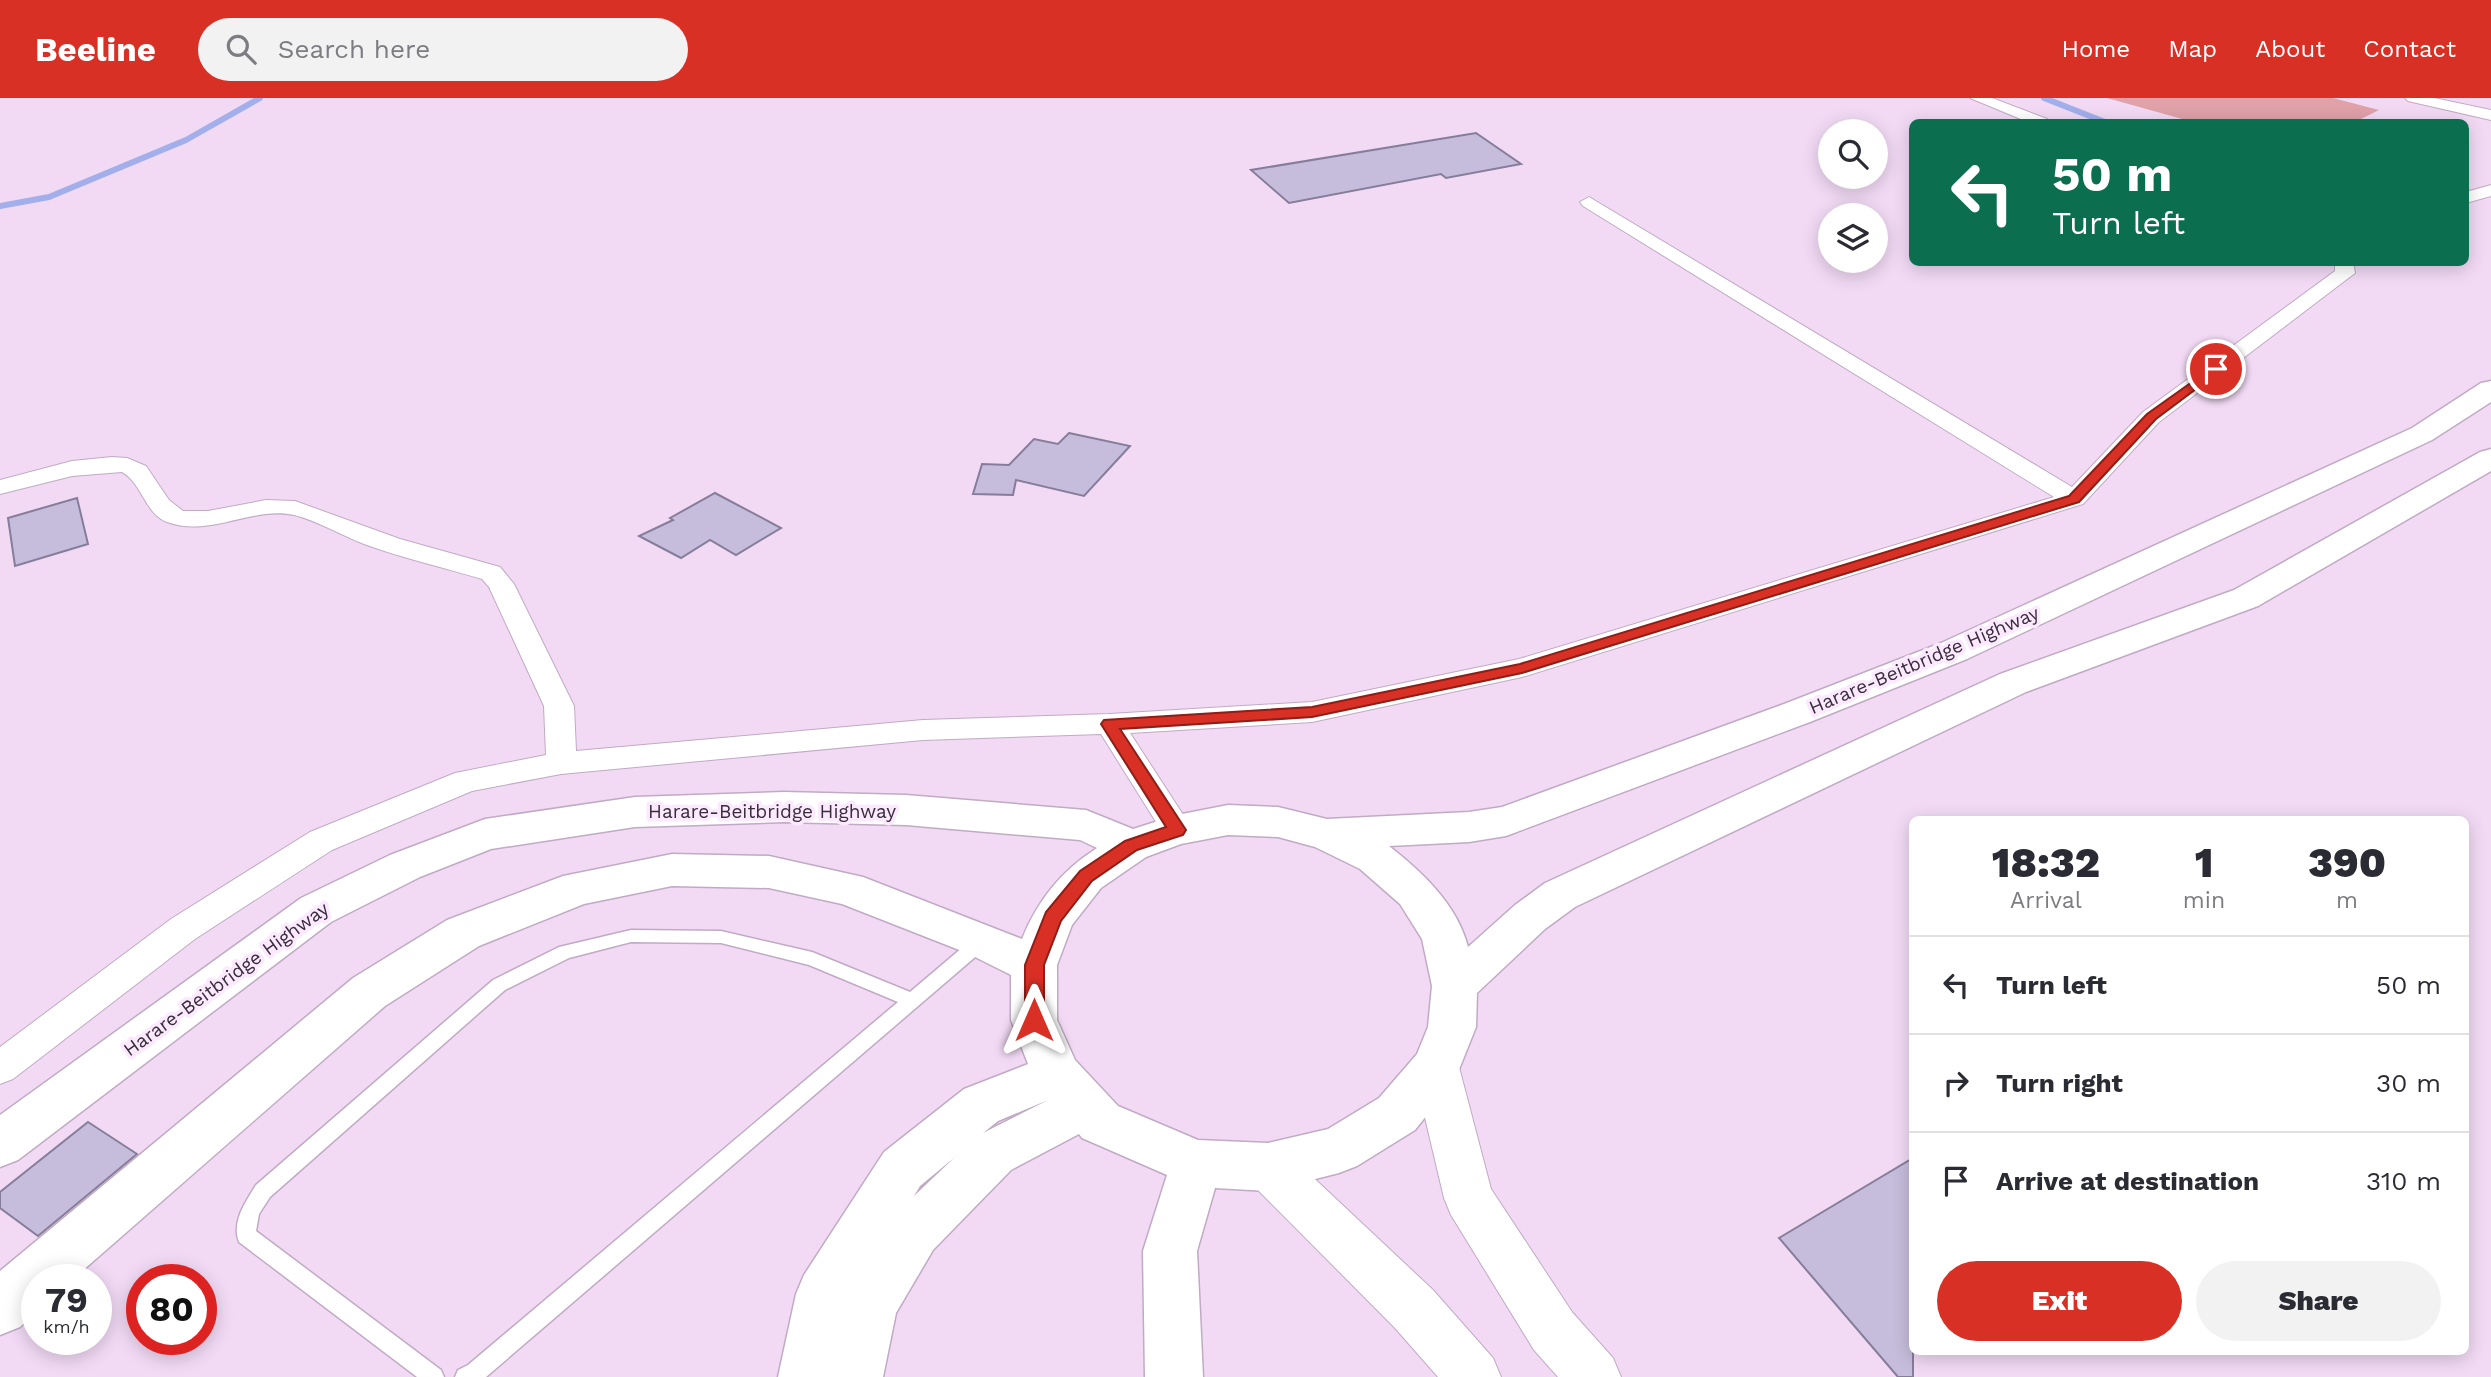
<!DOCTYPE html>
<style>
body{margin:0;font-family:"Work Sans",sans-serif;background:#f2f2f3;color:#2b2b33;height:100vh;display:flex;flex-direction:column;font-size:26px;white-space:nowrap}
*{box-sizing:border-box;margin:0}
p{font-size:23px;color:#7c7c81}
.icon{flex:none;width:38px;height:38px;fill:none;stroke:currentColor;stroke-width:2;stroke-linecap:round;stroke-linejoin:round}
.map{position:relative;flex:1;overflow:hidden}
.sheet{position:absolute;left:1909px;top:718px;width:560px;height:539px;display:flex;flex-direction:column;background:#fff;border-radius:10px;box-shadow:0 4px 18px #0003}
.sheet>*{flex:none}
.banner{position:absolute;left:1909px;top:21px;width:560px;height:147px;border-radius:10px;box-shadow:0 4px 18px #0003;background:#0b6e4f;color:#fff;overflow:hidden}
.controls{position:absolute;left:1818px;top:21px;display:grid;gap:14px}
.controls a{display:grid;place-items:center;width:70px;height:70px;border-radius:50%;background:#fff;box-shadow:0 4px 18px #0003;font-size:35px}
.speed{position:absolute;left:21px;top:1166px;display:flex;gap:14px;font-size:35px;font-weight:700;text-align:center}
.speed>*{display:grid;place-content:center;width:91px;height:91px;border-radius:50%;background:#fff;box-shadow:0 4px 18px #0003;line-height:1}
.speed small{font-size:18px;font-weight:400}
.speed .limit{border:10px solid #d22;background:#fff;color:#111}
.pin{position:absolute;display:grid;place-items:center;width:60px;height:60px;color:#fff;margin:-30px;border:4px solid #fff;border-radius:50%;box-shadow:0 2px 7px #0007}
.me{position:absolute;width:77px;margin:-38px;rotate:0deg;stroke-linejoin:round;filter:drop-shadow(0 0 5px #0008)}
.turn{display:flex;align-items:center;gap:24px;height:147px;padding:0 28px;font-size:32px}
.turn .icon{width:91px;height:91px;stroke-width:2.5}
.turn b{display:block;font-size:49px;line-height:60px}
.eta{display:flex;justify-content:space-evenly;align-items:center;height:119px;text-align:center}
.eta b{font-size:42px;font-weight:800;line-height:49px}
.button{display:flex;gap:14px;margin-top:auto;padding:14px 28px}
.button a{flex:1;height:80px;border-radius:42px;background:#d93025;color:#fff;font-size:28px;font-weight:800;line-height:80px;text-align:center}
.button a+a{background:#f2f2f3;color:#2b2b33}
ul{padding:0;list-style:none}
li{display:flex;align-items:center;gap:21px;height:98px;padding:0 28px;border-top:2px solid #e1e1e2}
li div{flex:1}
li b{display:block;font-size:26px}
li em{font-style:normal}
header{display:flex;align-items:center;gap:42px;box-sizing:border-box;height:98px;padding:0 35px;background:#d93025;color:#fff}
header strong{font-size:33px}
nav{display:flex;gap:38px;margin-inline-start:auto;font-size:24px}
.search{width:490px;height:63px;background:#f2f2f3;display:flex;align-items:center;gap:18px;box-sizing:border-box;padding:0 24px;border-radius:38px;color:#7c7c81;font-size:26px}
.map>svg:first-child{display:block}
.green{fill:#e0a1a9}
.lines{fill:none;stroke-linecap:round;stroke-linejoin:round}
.stream{stroke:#a2afeb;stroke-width:6}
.building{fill:#c6bddc;stroke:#867d9a;stroke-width:2}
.service-casing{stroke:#c1aac4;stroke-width:3}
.minor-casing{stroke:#c1aac4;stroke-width:2}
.tertiary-casing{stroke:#c1aac4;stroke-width:2}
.trunk-casing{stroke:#c1aac4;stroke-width:3}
.service{fill:#fff;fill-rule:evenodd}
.minor{fill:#fff;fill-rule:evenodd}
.tertiary{fill:#fff;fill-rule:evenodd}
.trunk{fill:#fff;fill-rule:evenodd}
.route{fill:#d93025;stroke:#8d1f18;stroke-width:2}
.labels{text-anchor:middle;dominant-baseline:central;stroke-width:7;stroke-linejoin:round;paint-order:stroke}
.street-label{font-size:19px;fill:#372e39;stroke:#fce9ff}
</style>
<header>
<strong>Beeline</strong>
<div class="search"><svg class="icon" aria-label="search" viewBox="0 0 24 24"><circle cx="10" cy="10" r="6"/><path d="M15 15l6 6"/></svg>Search here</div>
<nav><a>Home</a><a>Map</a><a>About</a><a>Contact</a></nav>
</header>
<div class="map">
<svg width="2491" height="1279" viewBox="0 0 2491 1279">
<rect width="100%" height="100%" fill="#f2daf5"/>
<!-- green -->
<path class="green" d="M2107,0H2333L2379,12L2355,24H2193Z"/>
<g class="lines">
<!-- stream -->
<path class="stream" d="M2044,0L2105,24
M0,108L49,99L186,42L260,0"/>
</g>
<!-- building -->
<path class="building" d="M1476,35L1521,66L1446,80L1441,76L1289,105L1251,72Z
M1069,335L1130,348L1084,398L1016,382L1013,397L973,396L982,366L1009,367L1034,341L1058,346Z
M715,395L781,430L736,457L710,442L681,460L639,438L673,422L670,420Z
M77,400L88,446L15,468L8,420Z
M88,1024L137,1056L38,1138L0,1110V1094Z
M1913,1060V1279H1898L1779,1140Z"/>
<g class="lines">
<!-- service casing -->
<g class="service-casing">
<path id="service" d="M631,832L721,833L812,854L910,894L976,838L982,836L988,838L990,843L988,848L486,1279H455L458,1272L468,1267L898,904L809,867L721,845L631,844L569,860L505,892L270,1099L259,1116L256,1133L441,1272L444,1279H417L239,1144C231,1124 246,1103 256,1087L493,882L559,849Z"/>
</g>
<!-- minor casing -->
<g class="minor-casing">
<path id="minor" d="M1970,0H1992L2047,21L2049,24H2028Z
M2405,0H2434L2491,12V22L2408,3Z
M2491,87V98L2466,105V94Z
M1589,99L2072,389L2143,314L2335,173V164H2353L2355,175L2159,324L2083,406L1522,579L1312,624L1130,635L1193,732L1188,740L1177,744L1166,740L1101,636L923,642L561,676L472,693L332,752L195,841L13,981L0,986V949L171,821L310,734L455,675L546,657L544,608L489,489L482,481C442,469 402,460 364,446C341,437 318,423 294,417C252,408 210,440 167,424C145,416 142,385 122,374L72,378L0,396V382L72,363L112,359L127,360L146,368L169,402L183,413H208L266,402L295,403L400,441L500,469L514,486L574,608L576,653L923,622L1109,616L1312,604L1519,561L2054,399L1583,108L1580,104Z"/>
</g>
<!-- tertiary casing -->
<g class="tertiary-casing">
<path id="tertiary" d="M1436,949L1452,955L1459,969L1491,1091L1572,1214L1613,1260L1621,1279H1558L1534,1252L1451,1117L1444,1100L1413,969L1420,955Z
M1268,1046L1285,1053L1433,1192L1493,1260L1501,1279H1438L1395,1230L1251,1085L1244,1069L1251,1053Z"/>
</g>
<!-- trunk casing -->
<g class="trunk-casing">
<path id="trunk" d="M2491,283V304L2432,342L1967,561L1810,624L1506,738L1469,744L1389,748C1422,774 1457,806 1468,849L1515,807L1545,785L2000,576L2234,492L2480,354L2491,351V373L2258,508L2026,594L1575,809L1545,831L1477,895L1476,929L1460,969L1453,984L1415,1032L1357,1068L1339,1075L1268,1093L1215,1090L1197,1153L1203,1279H1145L1143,1153L1167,1077L1082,1040L1079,1036L1011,1072L933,1152L896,1215L883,1279H778L796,1196L804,1177L884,1054L964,991L1028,966L1011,922V877L967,855L842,806L769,790L672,788L584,806L479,848L385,908L73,1181H37V1213L20,1229L0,1237V1173L353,880L447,822L563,778L672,756L769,758L863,779L1022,841C1038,802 1061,773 1097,750L1080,742L906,727L784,724L635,729L491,751L420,779L331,824L18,1062L0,1069V1017L301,800L390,757L485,721L635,699L784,694L906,697L1086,712L1133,731L1177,717L1228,707L1278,709L1327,721L1469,714L1502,709L1784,606L1941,545L2412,330L2481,285ZM1228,737L1278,739L1315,749L1360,771L1400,806L1422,841L1432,888L1428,929L1417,956L1379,1000L1328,1031L1268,1045L1198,1042L1118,1008L1075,962L1057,922V867L1072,827L1101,790L1146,759L1181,746ZM1048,1002L983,1035L998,1023ZM955,1059L914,1098L920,1088Z"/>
</g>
<!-- service -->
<use href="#service" class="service"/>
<!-- minor -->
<use href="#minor" class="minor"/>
<!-- tertiary -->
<use href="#tertiary" class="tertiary"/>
<!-- trunk -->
<use href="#trunk" class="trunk"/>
</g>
<!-- route -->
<path class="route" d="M2216,267L2222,271L2220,273L2156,321L2079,404L1522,575L1312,619L1120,631L1186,732L1183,737L1137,752L1092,783L1061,823L1044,867V922L1041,928L1034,930L1028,928L1025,922V867L1046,814L1080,773L1125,743L1166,729L1101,626L1104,622L1312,609L1520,566L2069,398L2147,316Z"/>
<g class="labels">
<!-- street labels -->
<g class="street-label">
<text transform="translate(1924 562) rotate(-23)">Harare-Beitbridge Highway</text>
<text x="772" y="713">Harare-Beitbridge Highway</text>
<text transform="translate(226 881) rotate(-36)">Harare-Beitbridge Highway</text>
</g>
</g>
</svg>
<div class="controls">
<a><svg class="icon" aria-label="search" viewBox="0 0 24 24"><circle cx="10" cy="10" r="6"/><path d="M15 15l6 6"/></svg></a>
<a><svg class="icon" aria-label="layers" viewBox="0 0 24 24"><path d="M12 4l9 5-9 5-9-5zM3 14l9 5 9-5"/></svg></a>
</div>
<div class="speed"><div>79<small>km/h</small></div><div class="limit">80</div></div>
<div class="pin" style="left:2216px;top:271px;background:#d93025"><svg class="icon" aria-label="arrive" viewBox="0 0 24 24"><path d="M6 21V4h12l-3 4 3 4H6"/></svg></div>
<svg class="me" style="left:1034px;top:922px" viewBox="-20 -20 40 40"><path d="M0-17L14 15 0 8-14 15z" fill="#d93025" stroke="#fff" stroke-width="4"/></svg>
<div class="banner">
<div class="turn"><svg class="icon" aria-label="left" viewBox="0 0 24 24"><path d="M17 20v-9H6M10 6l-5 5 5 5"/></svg><div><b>50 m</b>Turn left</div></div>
</div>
<section class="sheet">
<div class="eta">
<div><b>18:32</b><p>Arrival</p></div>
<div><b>1</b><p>min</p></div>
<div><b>390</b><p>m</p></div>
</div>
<ul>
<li><svg class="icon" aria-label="left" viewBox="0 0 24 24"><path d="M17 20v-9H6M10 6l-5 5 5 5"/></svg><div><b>Turn left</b></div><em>50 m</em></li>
<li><svg class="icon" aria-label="right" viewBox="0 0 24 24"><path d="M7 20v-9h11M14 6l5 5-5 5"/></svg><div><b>Turn right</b></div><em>30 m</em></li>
<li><svg class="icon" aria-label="arrive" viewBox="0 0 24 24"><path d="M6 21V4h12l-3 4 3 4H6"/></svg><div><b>Arrive at destination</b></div><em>310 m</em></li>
</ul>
<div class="button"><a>Exit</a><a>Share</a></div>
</section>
</div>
